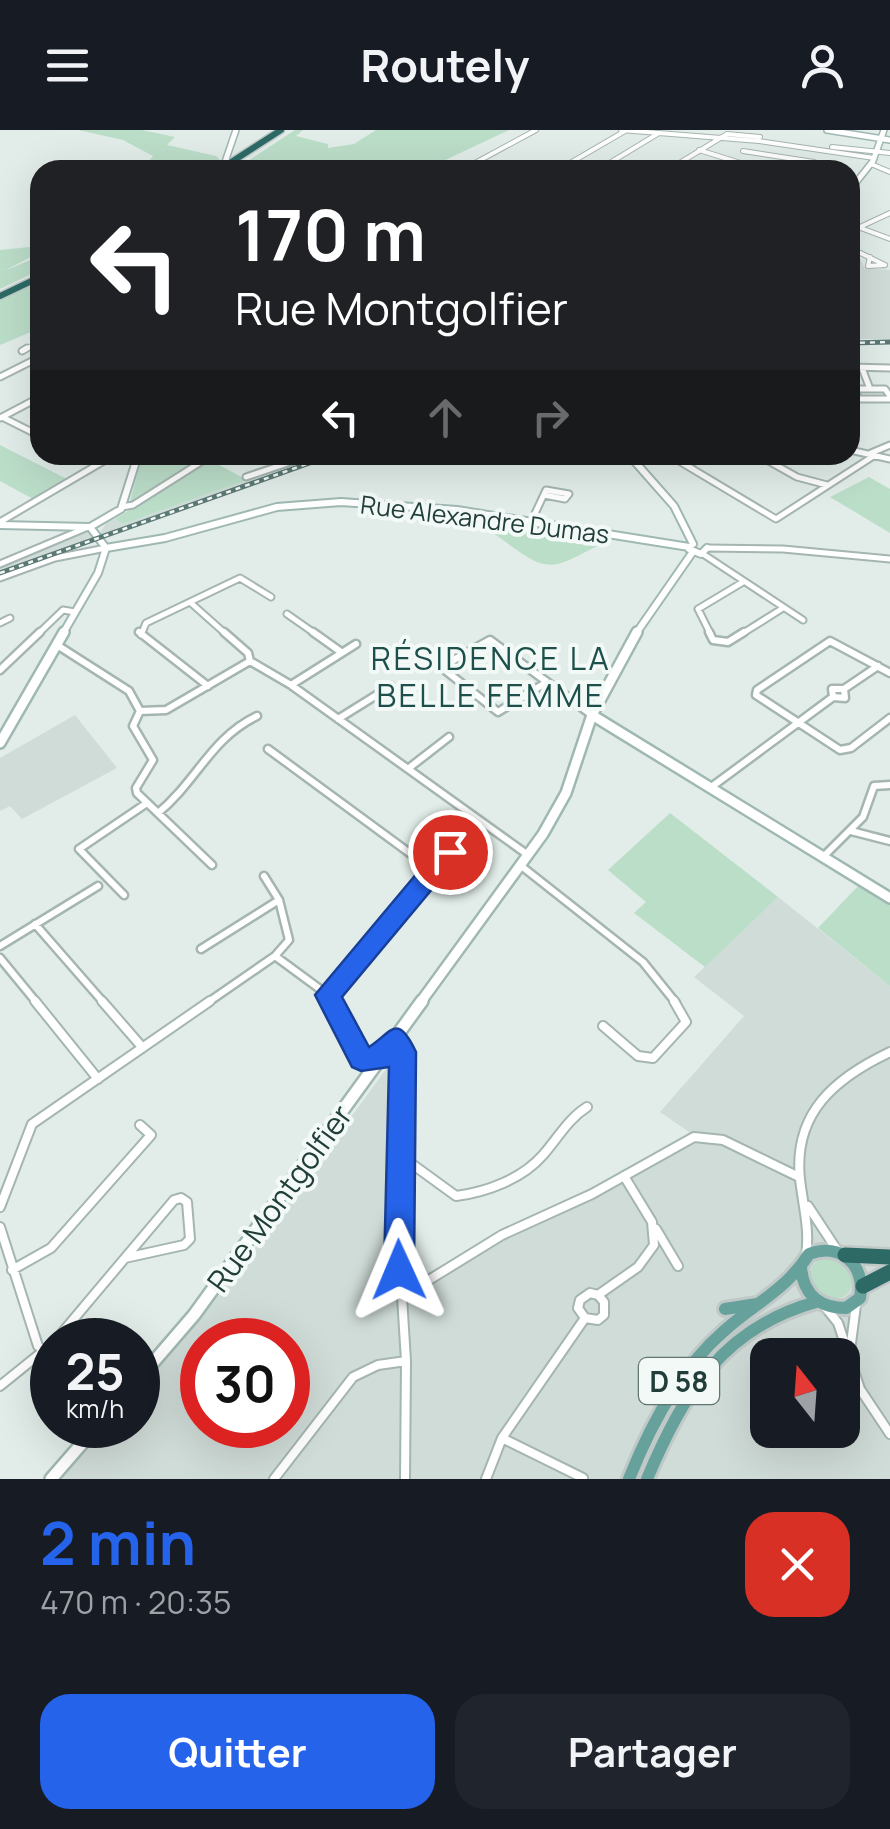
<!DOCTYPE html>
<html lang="fr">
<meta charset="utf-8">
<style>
body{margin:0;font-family:Manrope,sans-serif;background:#20242c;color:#f1f3f6;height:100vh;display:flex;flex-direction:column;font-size:38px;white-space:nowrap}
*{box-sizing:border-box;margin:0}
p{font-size:32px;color:#9ea1a6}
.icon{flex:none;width:55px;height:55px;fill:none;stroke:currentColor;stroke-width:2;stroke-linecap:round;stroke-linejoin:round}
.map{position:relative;height:1349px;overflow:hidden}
.sheet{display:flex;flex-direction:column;background:#171b24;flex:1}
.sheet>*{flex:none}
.guide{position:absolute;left:30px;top:30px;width:830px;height:305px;border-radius:30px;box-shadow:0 10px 40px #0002;background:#202124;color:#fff;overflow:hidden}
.needle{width:65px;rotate:343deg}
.fabs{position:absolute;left:750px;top:1208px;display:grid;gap:20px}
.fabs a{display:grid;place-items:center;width:110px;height:110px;border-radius:20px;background:#171b24;box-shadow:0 10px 40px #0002;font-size:50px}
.speed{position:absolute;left:30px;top:1188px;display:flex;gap:20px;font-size:50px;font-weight:700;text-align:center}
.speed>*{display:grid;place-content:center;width:130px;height:130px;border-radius:50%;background:#171b24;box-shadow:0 10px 40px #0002;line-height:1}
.speed small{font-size:25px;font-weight:400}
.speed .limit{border:15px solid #d22;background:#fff;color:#111}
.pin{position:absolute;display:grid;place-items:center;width:85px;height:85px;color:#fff;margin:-42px;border:5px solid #fff;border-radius:50%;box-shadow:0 2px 10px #0007}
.me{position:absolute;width:110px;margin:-55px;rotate:359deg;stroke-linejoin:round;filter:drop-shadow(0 0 8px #0008)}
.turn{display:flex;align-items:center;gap:35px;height:210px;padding:0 40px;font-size:45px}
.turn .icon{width:130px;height:130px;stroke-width:2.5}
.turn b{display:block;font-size:70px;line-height:85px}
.lanes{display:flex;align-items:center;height:95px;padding:0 40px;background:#0003;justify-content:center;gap:50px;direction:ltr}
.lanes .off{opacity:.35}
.round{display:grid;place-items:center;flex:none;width:105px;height:105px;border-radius:30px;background:#20242c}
.headline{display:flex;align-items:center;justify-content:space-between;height:170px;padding:0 40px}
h1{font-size:60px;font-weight:700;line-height:75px;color:#2563eb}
.primary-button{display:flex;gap:20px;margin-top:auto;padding:20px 40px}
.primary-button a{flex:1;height:115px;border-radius:30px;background:#2563eb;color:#fff;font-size:40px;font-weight:700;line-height:115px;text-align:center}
.primary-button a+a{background:#20242c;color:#f1f3f6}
header{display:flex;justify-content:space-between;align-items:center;height:130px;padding:0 40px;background:#171b24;font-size:45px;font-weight:700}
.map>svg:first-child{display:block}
.built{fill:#d0dcd8;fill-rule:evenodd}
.green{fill:#bbdec9}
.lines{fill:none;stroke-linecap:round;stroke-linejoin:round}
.street-far3-casing{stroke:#a5b5b1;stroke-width:6}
.street-far2-casing{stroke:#a5b5b1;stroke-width:9}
.street-far1-casing{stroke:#a5b5b1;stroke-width:11}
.street-casing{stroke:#a5b5b1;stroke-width:12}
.secondary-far3-casing{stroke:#a0b8b3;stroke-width:8}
.secondary-far2-casing{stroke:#a0b8b3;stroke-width:10}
.secondary-far1-casing{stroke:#a0b8b3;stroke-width:14}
.secondary-casing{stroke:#a0b8b3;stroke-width:16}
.primary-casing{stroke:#c1c9c8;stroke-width:18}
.highway-far1-casing{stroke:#c1c9c8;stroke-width:9}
.highway-casing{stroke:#c1c9c8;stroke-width:20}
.street-far3{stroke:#fff;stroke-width:4}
.street-far2{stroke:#fff;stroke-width:5}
.street-far1{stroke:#fff;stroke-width:6}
.street{stroke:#fff;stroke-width:8}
.secondary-far3{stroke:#fff;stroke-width:5}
.secondary-far2{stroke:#fff;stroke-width:6}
.secondary-far1{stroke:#fff;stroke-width:9}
.secondary{stroke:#fff;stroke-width:11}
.primary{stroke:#66a29b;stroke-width:12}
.highway-far1{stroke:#2d6a66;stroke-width:6}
.highway{stroke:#2d6a66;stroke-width:15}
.rail-casing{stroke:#5c7975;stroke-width:5}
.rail{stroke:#f3f9f7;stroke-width:2.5;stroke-dasharray:5;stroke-linecap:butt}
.secondary-bridge-casing{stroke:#a0b8b3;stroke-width:8;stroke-linecap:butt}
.secondary-bridge{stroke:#fff;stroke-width:5}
.route{fill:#2563eb;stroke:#184099;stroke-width:2.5}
.labels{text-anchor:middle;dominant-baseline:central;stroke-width:8;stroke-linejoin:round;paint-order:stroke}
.far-street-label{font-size:25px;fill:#223e3a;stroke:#f3f9f7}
.shield{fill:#f3f9f7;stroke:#617673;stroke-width:2.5}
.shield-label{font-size:28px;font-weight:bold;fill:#223e3a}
.street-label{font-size:30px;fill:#223e3a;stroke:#f3f9f7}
.neighbourhood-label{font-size:32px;letter-spacing:2.5px;fill:#1d504a;stroke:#f3f9f7}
</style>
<header><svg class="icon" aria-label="menu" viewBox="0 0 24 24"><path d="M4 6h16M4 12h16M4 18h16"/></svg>Routely<svg class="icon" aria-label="person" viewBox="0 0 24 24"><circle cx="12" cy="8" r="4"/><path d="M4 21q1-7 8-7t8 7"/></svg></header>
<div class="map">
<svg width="890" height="1349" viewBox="0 0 890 1349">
<rect width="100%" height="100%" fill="#e2ede9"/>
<!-- built -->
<path class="built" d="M850,123L859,127L865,138L890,140V209H850Z
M317,325H339L0,445V437L84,400L94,405L100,403L106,393L115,389L123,394Z
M75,585L117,638L22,689L10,676L0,681V628Z
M778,767L890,856V1349H56L103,1295H138V1256L236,1144L395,927V1078L405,1153L547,1090L694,1011L692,1004L660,982L744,886L694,847ZM202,1210H288V1295H202ZM768,1225H842V1300H768Z"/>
<!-- green -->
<path class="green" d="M78,0H142L175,7L167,15L216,26L222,32L214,40H142L153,26L123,10Z
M295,0H303L296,6L328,14V18L354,14L376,0H509L424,40H233L255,31H248Z
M40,116V122L4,141L40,126V140L0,159V120Z
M40,152V198L0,215V169Z
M0,315L67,349L33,369L0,351Z
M142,325H207L130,372Z
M210,330L247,350L123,394L115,389Z
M869,347L890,359V403L830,367Z
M495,389L615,407C546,441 554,449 491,401Z
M670,683L778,767L705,837L634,783L646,772L608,740Z
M859,755L885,772L890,768V856L818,798Z
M809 1148a22 22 0 1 1 44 0a22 22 0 1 1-44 0Z"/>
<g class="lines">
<!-- street-far3 casing -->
<g class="street-far3-casing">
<path id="street-far3" d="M621,0L759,11L874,28
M832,17L890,23
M699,20L763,40
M743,21L814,32
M871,34L890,42
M462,40L536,0
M558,40L625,1
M598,40L659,3
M668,40L727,4L760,7
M850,94L890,109
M860,97L890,83
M850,118L885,135
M870,127L868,136L885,135
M23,221L40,211"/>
</g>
<!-- street-far2 casing -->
<g class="street-far2-casing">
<path id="street-far2" d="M22,221L27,218
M850,237L890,238
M862,238L870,259
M0,247L40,227
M850,269H890
M857,269V259H885L890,266
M2,287L40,306
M0,288L40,267
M850,320L890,329
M871,323L890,315
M77,325L96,335
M260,325L282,335
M669,325L776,389L875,325
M758,325L797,347L827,355
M687,335L705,326
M246,347L311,325
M122,377L133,375L212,325
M0,392L114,325
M531,392L546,360L569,364L565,369L544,365
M707,418L783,419L890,429
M703,424L803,490
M0,434L88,397
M0,448L55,428L106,418
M191,473L227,505
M287,484L317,505
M0,493L10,488
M37,505L63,480L75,482
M141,505L146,493L240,448L271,467
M711,505L698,479L743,452
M740,505L783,478"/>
</g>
<!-- street-far1 casing -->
<g class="street-far1-casing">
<path id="street-far1" d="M139,502L208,556
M224,502L248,523L250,531L291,555L528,725
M313,502L341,522
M709,502L713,510L728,512L744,502
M57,515L129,561L140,581L133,596L153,630L136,658L137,663L212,735
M0,540L40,502
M890,543L830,511L757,560L756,565L840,620L851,618L890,588
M547,552L498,582L441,537L490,510L592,585
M291,555L356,514
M832,559H844L845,568L833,567Z
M844,559L878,536
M140,581L166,580L250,531
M338,589L391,556
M268,619L430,738
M409,638L449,607
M710,658L833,567
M158,683C196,652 211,608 257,586
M851,701L890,711
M823,727L863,687L874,656L890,655
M520,735L643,832L676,873
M124,765L79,719L147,673
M35,794L104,873
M0,816L98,756
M201,819L279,770
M275,826L328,865L332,873
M0,828L37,873
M328,865L414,767L430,738H435L450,722
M207,873L275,826L289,810L279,770L264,746"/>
</g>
<!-- street casing -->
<g class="street-casing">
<path id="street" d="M35,871L98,949
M102,871L142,917
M331,871L369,942
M603,896L638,926L653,928L686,892L674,871
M395,909L403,933L398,1102L406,1231L405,1349
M401,1026L456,1066C487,1062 522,1049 543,1025C558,1008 568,989 587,977
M181,1068L187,1072L190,1109L184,1115L125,1128L174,1070Z
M808,1076L837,1120
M0,1077L32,994L210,871
M0,1097L38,1216L52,1228
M656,1099L678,1136
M806,1126C810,1099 803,1076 800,1049C793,983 835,948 890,922
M12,1140L51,1118L151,1005L140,995
M399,1160L424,1153L502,1105L592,1064L694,1007L723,1010L799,1047
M598,1165L638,1137L654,1115L652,1092L624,1046
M826,1178L838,1193L860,1259L890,1304
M585,1188L598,1190L604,1185V1172L598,1165
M585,1188L578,1178L580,1170L590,1163L598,1165
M56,1210L125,1128
M850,1221L856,1175
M0,1256L52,1214
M502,1308L583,1348
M274,1349L353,1247L378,1235L406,1231
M486,1349L502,1308L585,1188"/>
</g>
<!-- secondary-far3 casing -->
<g class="secondary-far3-casing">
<path id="secondary-far3" d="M827,0L890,10
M226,29L236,0
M850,60L873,31L884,0"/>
</g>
<!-- secondary-far2 casing -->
<g class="secondary-far2-casing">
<path id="secondary-far2" d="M629,325L674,376L693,414
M0,395L90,397
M90,397L121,379L138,325
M106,418L165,408L277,377L341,372L457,380L689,417
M689,419L701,424L707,418
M62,505L98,443L106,418L90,397
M635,505L692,423"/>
</g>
<!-- secondary-far1 casing -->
<g class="secondary-far1-casing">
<path id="secondary-far1" d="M592,585L890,768
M0,613L64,502
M420,873L543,704L566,663L592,585L637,502"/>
</g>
<!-- secondary casing -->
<g class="secondary-casing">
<path id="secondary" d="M138,1250L194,1185L422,871
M51,1349L98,1295"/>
</g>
<!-- primary casing -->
<g class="primary-casing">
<path id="primary" d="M725,1179L757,1174
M629,1349C650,1296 680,1239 724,1201C755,1173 786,1160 809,1124C841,1112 866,1135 860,1168L846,1178C819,1178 803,1164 801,1137
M647,1349C683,1264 722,1198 816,1172"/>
</g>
<!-- highway-far1 casing -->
<g class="highway-far1-casing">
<path id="highway-far1" d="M219,40L281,0
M0,166L40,147"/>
</g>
<!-- highway casing -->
<g class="highway-casing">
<path id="highway" d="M845,1125L890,1127
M863,1156L890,1142"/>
</g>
<!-- street-far3 -->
<use href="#street-far3" class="street-far3"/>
<!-- street-far2 -->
<use href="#street-far2" class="street-far2"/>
<!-- street-far1 -->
<use href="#street-far1" class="street-far1"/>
<!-- street -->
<use href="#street" class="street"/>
<!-- secondary-far3 -->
<use href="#secondary-far3" class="secondary-far3"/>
<!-- secondary-far2 -->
<use href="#secondary-far2" class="secondary-far2"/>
<!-- secondary-far1 -->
<use href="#secondary-far1" class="secondary-far1"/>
<!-- secondary -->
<use href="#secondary" class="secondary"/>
<!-- primary -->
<use href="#primary" class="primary"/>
<!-- highway-far1 -->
<use href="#highway-far1" class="highway-far1"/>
<!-- highway -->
<use href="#highway" class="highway"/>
<!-- rail casing -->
<g class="rail-casing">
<path id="rail" d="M850,213L890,212
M0,443L332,325"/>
</g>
<!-- rail -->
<use href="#rail" class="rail"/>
<!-- secondary-bridge casing -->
<g class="secondary-bridge-casing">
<path id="secondary-bridge" d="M222,40L226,29"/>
</g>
<!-- secondary-bridge -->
<use href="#secondary-bridge" class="secondary-bridge"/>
</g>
<!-- route -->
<path class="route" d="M450,713L458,715L462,722L458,728L342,867L369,917C392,902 397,882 416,922L414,1140L409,1150L399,1154L388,1150L384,1140L389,937L361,941L352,937L315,865L418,742L421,732Z"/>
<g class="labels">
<!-- far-street labels -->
<g class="far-street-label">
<text transform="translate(485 389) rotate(7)">Rue Alexandre Dumas</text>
</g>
<!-- shield labels -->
<rect class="shield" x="639" y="1228" width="80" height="46" rx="8"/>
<g class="shield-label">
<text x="679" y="1251">D 58</text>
</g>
<!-- street labels -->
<g class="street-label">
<text transform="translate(279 1068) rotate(-54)">Rue Montgolfier</text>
</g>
<!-- neighbourhood labels -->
<g class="neighbourhood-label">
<text x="491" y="528">RÉSIDENCE LA<tspan x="491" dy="37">BELLE FEMME</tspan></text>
</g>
</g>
</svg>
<div class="fabs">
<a><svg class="needle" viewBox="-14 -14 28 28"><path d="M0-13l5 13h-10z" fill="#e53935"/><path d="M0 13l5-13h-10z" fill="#9ea1a6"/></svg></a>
</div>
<div class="speed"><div>25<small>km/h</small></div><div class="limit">30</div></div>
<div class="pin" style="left:450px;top:722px;background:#d93025"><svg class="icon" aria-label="arrive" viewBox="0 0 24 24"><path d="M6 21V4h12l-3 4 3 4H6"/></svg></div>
<svg class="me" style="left:399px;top:1140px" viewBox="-20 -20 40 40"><path d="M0-17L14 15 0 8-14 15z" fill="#2563eb" stroke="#fff" stroke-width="4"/></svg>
<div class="guide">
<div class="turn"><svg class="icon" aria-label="left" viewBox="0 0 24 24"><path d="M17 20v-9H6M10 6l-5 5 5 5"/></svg><div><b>170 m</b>Rue Montgolfier</div></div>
<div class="lanes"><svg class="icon" aria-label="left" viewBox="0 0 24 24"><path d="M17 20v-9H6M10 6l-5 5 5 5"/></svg><svg class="icon off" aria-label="ahead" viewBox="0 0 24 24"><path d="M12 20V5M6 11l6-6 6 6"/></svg><svg class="icon off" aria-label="right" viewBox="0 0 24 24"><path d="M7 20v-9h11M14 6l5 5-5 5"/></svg></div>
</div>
</div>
<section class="sheet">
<div class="headline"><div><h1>2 min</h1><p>470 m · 20:35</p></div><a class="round" style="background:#d93025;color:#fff"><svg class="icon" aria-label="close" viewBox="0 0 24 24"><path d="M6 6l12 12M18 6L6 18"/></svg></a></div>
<div class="primary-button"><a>Quitter</a><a>Partager</a></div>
</section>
